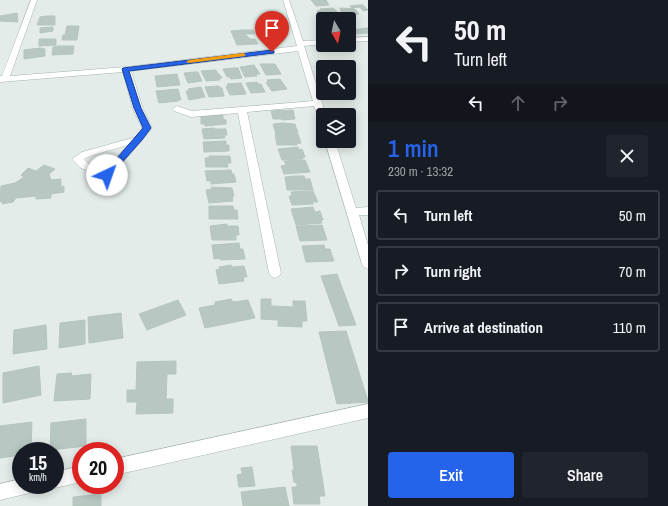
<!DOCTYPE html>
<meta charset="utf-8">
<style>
body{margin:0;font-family:"Archivo Narrow",sans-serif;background:#20242c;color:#f1f3f6;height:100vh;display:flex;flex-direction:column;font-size:15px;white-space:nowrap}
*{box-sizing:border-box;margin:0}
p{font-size:13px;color:#9ea1a6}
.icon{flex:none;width:22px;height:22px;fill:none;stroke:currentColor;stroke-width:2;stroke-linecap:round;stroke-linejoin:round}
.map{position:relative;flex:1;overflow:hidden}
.panel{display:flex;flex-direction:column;background:#171b24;width:300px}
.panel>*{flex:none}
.top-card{background:#171b24;color:#f1f3f6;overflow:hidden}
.needle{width:26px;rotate:171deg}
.fabs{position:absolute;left:316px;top:12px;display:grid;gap:8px}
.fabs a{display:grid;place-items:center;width:40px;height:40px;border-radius:4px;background:#171b24;box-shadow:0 2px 10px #0003;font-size:20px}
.speed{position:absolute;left:12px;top:442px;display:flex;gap:8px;font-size:20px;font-weight:700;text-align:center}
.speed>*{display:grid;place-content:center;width:52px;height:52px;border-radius:50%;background:#171b24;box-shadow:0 2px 10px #0003;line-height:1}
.speed small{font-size:10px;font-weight:400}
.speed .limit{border:6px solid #d22;background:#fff;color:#111}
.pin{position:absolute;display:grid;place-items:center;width:34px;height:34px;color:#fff;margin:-41px -17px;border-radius:50% 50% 50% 0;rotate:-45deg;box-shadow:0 0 4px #0007}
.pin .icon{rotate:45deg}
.me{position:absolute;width:44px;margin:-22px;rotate:42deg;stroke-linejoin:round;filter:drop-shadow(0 0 3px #0008)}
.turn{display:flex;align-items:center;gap:14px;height:84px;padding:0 20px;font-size:18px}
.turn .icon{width:52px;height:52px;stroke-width:2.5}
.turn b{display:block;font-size:28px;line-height:34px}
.lanes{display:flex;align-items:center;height:38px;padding:0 20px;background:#0003;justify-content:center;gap:20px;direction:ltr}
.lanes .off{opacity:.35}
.round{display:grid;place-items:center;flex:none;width:42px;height:42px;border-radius:4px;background:#20242c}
.summary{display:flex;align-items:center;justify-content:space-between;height:68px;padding:0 20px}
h1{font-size:24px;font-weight:600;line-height:30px;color:#2563eb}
.button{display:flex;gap:8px;margin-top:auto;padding:8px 20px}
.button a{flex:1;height:46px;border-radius:4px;background:#2563eb;color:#fff;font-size:16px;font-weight:600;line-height:46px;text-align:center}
.button a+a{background:#20242c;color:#f1f3f6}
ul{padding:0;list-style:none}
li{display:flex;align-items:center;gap:12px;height:50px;margin:0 8px 6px;padding:0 12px;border:2px solid #363941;border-radius:4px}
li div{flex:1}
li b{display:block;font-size:15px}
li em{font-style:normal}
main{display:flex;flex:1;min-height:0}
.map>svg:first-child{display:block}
.building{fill:#b8c7c1;stroke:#b5c6bf}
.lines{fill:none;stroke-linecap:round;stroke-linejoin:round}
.minor-casing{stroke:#a6b4af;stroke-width:1}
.minor{fill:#fff;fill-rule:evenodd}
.route{fill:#2563eb;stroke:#184099}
.slow{fill:#f59e0b}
</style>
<main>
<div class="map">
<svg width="368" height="506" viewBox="0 0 368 506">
<rect width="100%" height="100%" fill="#e3ece8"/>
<!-- building -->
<path class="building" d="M311,0H326L329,5L316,6Z
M358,5H363L368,10L363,11L360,7L352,8L350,6Z
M333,8L342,16L327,18L321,14L323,13L319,14L317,11L321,10L320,9Z
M340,8L355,9L359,14L347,16L345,14H342Z
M17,13L18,22L0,21V16Z
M47,16H55V25H37L40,17Z
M67,26H79L77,40H62L63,35H65Z
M53,27V31L40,33V28Z
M367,28H368V33L355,34L351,30Z
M243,30H253L255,34H245L250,39H255L258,44L237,45L231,31Z
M39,39H56V45L39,46Z
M58,46H74L73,54L52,55L53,47Z
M40,48L45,49V56L24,59V50Z
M260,64H275L281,74L266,75Z
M254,65L260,74H256L257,76L245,77L240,67Z
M233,68H238L242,78L231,79L230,77H227L223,69Z
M216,70L218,74H219L222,78H219L220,80L206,81L201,71Z
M194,72H198L202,81L188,83L184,73Z
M177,74L180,85L157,87L155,76Z
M280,79L287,89L272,91L266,83L268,82L267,80Z
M257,82L258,84H261L265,92L251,93L246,83Z
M241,83L246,94L230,95L226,87L228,86L227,84Z
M219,86L220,88H222L224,96L209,97L205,87Z
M201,87L205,97L189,100L186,91H189L188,89Z
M178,89L181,100H178V101L159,103L156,91Z
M293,110L295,119L282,120V119H273L271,111Z
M201,115H223V119L226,120V124L205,126V124H201Z
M282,123L295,124L298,133L276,134L273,124Z
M214,128V129H226L227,135H224L225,138L204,139L202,129Z
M275,134H298L301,143L296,144L297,145H277Z
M226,141V145H229V151L204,152L203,142Z
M298,147L299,150L302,149L305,157H303V159L282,160L278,149Z
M209,156H230L231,163H227L228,167H206L205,158H210Z
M305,160L310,172L284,174L281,166L286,165L284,161Z
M44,165L55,169L49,174L51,180L61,179V187L64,186V192L51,194V198L36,199V196L16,198L13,202L2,204L3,201L0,202L1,186L15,183L24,177L21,175L28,168L36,171Z
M231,170L232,174H234L236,182L211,184V181H207L205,171Z
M294,176H304L305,179H310L313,190H287L285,177Z
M211,187L232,188L234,196H232L233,201L209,203L206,190L212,189Z
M313,191L318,202H312L313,204L292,205L289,196H292L291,192Z
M209,206H233L234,210H237L238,219H209Z
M313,207L315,212L320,211L323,220H321L322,223L296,225L291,209Z
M227,224V226H238L239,235H236V240H212L210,226Z
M322,225L327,240L300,241L296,226Z
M239,243L240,249H243L245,259L220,260V258L214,259L212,245Z
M324,245L325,249H330L334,261L306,262L302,246Z
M231,265L232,267L244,266L247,277H243L244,281L219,284L216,270L220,269L219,267Z
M337,274L356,325L339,326L321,276Z
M231,299L233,302L248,300L255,318L205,328L199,308L215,305V302Z
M261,299H271V306L293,307V301H305L307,321H302V327L278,326V320L261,319Z
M178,300L186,315L147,330L139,314Z
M121,313L123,338L89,343L88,317Z
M85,320V344L59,348L60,323Z
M46,325L47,349L13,354L14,330Z
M346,331L368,401V402L337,404L319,332Z
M176,361V374H167L166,399H173V413L136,414L137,402H127V390H136L137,362Z
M39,366L41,395L3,403V373Z
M72,373L71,376L91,374L90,399L54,401L57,374Z
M86,419V446L50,450L51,423Z
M32,422L31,451H21V455L0,458V426Z
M291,446H317L325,496H319L320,504H294L292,487H297V483L294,482L292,470H294Z
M252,467L255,486L239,487L237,475L242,474L241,468Z
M285,487L289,506H243L241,492Z
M101,494V506H73V497Z"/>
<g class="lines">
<!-- minor casing -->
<g class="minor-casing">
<path id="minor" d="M31,0H37L10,76L126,67L297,46L283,0H289L303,41L323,40V44L304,46L326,115H323V122L320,121L314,106L247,112L281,273L279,276L275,278L271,276L269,273L238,113L191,117L174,111L172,109L177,106L192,111L313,101L298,51L131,71L143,109L152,128L111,177L107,178L81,168L72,159L82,152L136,137L142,128L133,109L123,72L0,82V76H2ZM128,145L105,170L89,164L84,159L90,156Z
M368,37V41L349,42V38Z
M325,141H335L356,208L368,207V215H359L368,245V269L364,267L362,264Z
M368,404V418L115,475V459Z
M81,466V482L55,488L49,486L55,485V472Z
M21,479V485H40L38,491L0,500V484Z"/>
</g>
<!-- minor -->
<use href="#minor" class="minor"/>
</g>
<!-- route -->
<path class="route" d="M272,50L274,51V53L129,71L141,108L151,128L142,140L110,176H104V173L143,128L134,108L122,69L123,68Z"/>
<!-- slow -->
<path class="slow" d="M243,53L245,54V56L189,63L186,62L189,60Z"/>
</svg>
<div class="fabs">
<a><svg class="needle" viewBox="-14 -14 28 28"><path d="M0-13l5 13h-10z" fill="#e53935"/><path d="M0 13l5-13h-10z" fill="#9ea1a6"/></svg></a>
<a><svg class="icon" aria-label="search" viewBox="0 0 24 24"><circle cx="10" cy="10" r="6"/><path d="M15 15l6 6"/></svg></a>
<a><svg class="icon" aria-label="layers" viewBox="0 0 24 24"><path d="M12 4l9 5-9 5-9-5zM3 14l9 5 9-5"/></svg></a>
</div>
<div class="speed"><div>15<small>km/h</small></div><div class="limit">20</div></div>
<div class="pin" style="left:272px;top:52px;background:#d93025"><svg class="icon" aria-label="arrive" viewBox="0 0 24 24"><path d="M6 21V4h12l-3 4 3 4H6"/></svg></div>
<svg class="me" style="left:107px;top:175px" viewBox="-20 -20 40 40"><circle r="19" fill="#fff"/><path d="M0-13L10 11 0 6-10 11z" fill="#2563eb"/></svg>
</div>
<section class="panel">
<div class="top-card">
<div class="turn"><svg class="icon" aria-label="left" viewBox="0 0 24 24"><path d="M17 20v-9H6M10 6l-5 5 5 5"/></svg><div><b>50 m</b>Turn left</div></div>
<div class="lanes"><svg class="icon" aria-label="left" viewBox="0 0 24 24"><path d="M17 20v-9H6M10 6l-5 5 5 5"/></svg><svg class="icon off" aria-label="ahead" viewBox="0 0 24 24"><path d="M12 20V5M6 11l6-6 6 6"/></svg><svg class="icon off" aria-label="right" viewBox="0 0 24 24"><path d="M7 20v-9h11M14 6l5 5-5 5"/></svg></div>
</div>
<div class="summary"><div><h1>1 min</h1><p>230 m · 13:32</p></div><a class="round"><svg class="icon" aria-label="close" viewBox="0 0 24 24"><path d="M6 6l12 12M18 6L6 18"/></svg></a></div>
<ul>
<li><svg class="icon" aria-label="left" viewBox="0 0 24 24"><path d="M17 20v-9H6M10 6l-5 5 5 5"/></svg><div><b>Turn left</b></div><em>50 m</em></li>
<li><svg class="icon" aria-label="right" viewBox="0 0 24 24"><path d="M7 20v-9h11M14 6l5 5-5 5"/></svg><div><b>Turn right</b></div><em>70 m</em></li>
<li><svg class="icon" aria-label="arrive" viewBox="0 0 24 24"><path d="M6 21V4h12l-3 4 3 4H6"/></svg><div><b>Arrive at destination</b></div><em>110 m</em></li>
</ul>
<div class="button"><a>Exit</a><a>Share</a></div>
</section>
</main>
